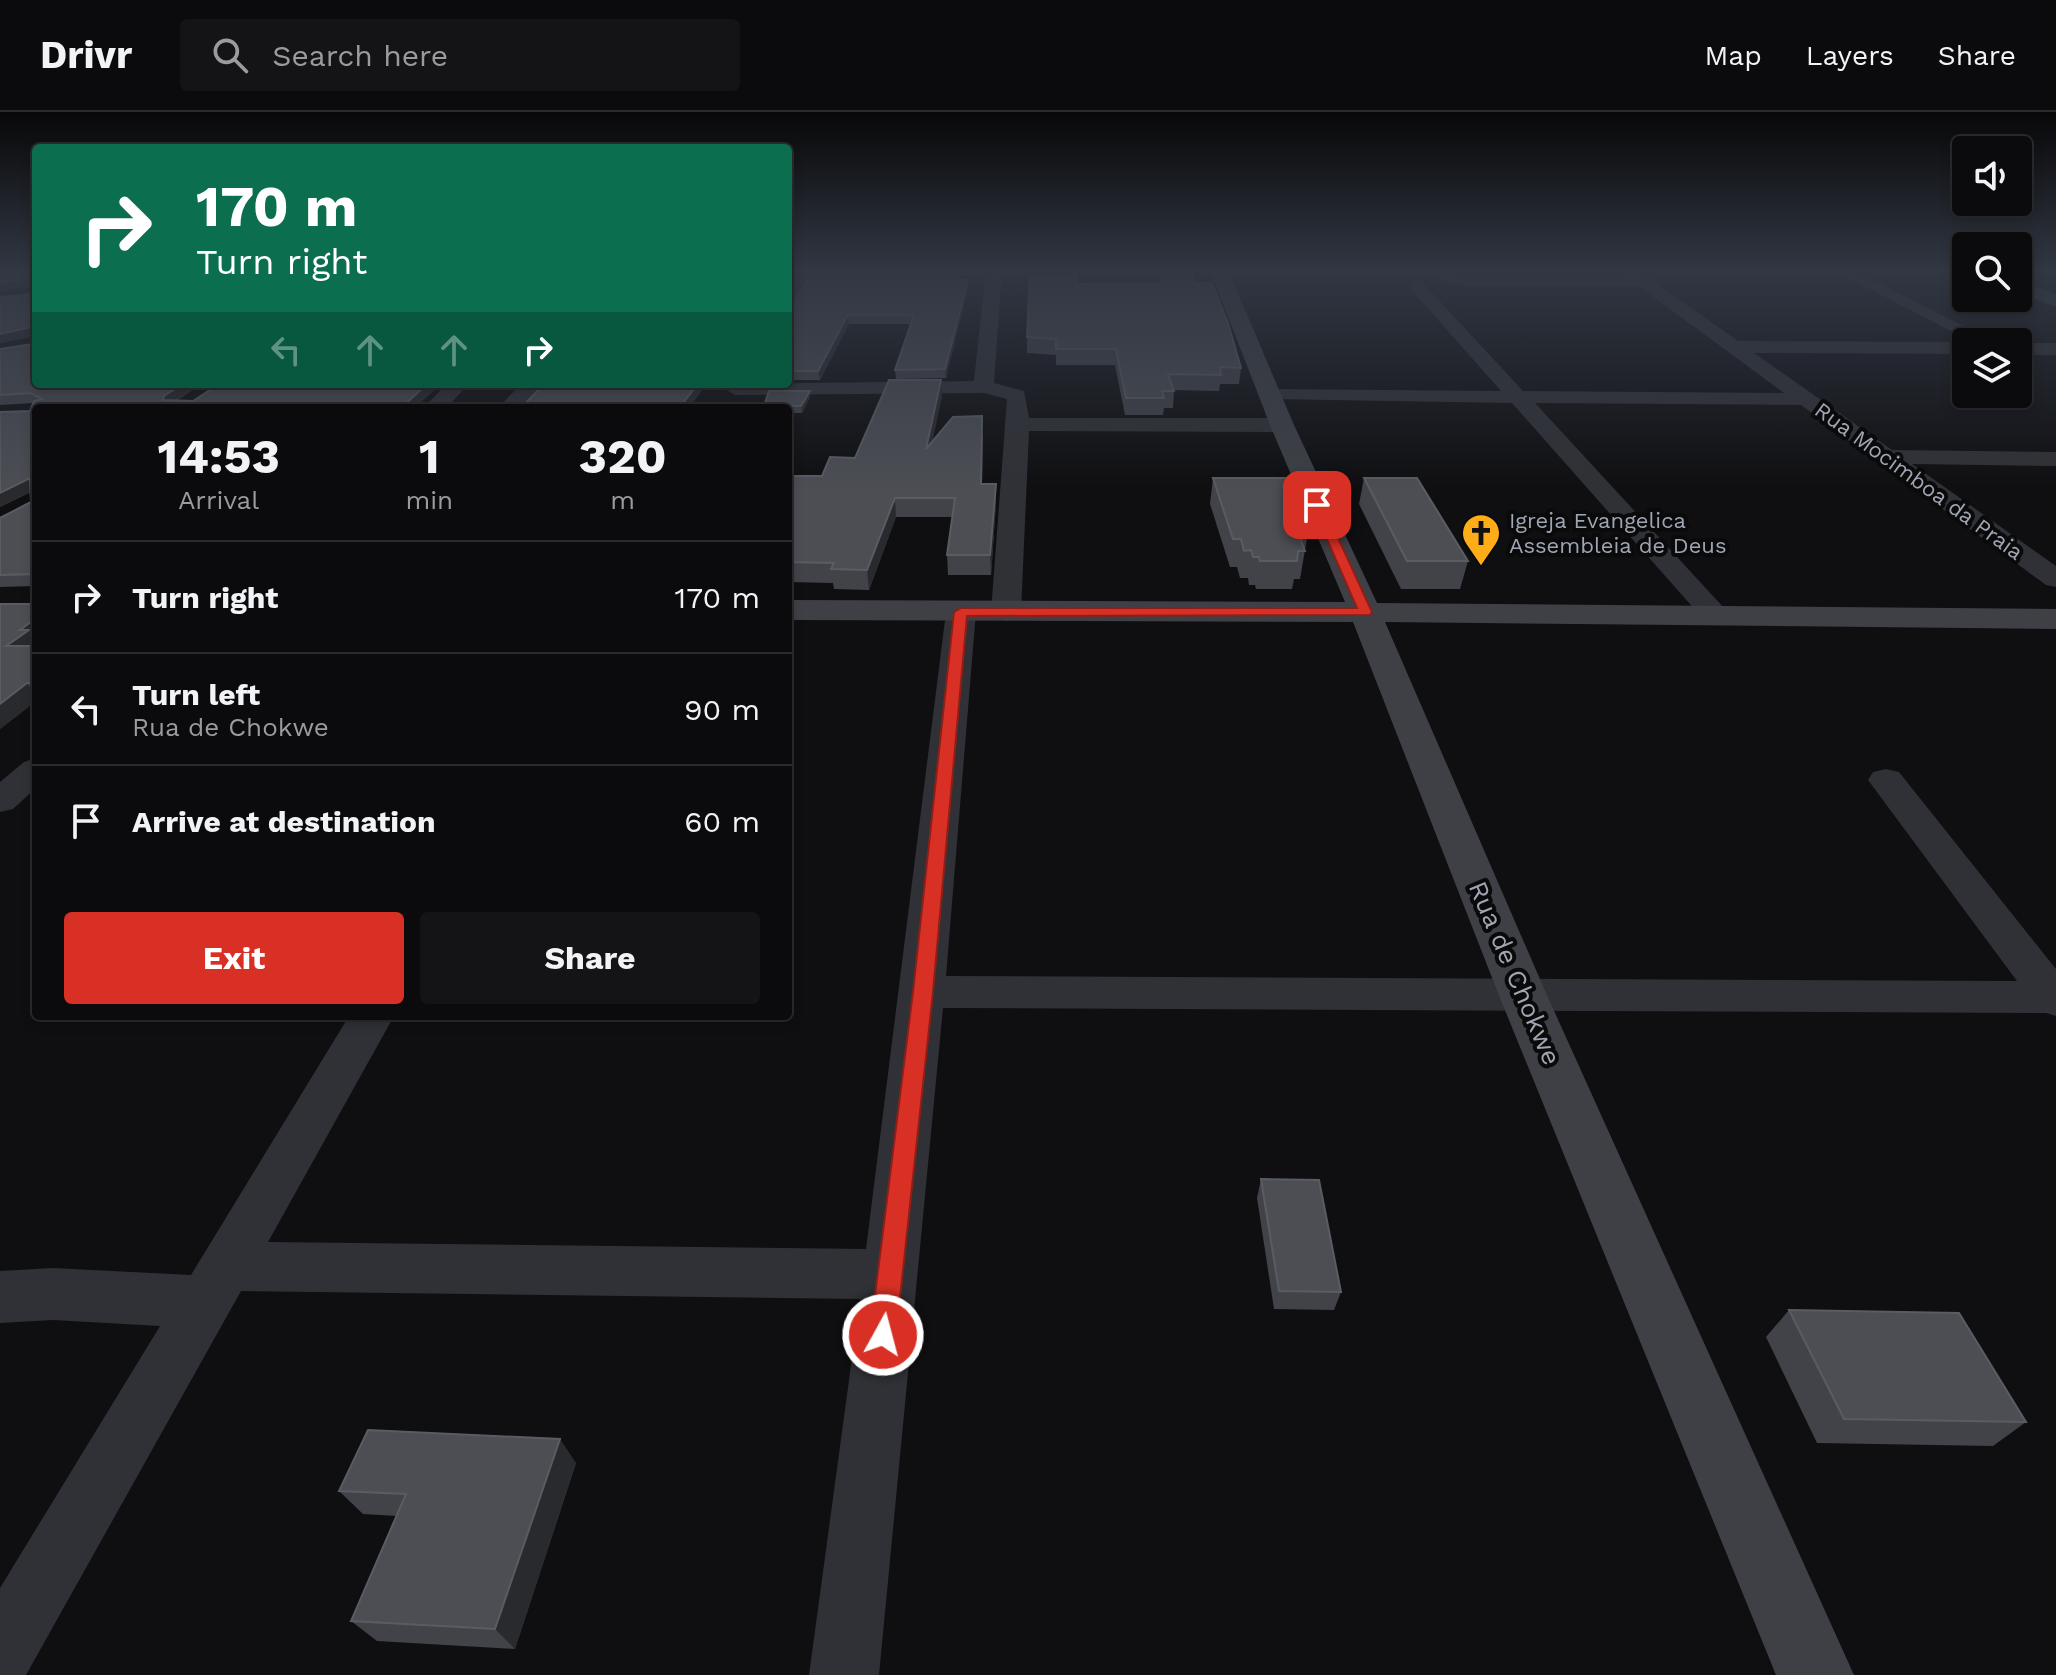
<!DOCTYPE html>
<style>
body{margin:0;font-family:"Work Sans",sans-serif;background:#141416;color:#f1f3f6;height:100vh;display:flex;flex-direction:column;font-size:30px;white-space:nowrap}
*{box-sizing:border-box;margin:0}
p{font-size:26px;color:#9a9b9d}
.icon{flex:none;width:44px;height:44px;fill:none;stroke:currentColor;stroke-width:2;stroke-linecap:round;stroke-linejoin:round}
.map{position:relative;flex:1;overflow:hidden}
.panel{position:absolute;left:32px;top:292px;width:760px;height:616px;display:flex;flex-direction:column;background:#0b0b0d;border-radius:8px;box-shadow:0 4px 12px #0003,0 0 0 2px #2b2b2e}
.panel>*{flex:none}
.guide{position:absolute;left:32px;top:32px;width:760px;height:244px;border-radius:8px;box-shadow:0 4px 12px #0003,0 0 0 2px #2b2b2e;background:#0b6e4f;color:#fff;overflow:hidden}
.fabs{position:absolute;left:1952px;top:24px;display:grid;gap:16px}
.fabs a{display:grid;place-items:center;width:80px;height:80px;border-radius:8px;background:#0b0b0d;box-shadow:0 4px 12px #0003,0 0 0 2px #2b2b2e;font-size:40px}
.pin{position:absolute;display:grid;place-items:center;width:68px;height:68px;color:#fff;margin:-34px;border-radius:16px;box-shadow:0 4px 12px #0006}
.me{position:absolute;width:88px;margin:-44px;rotate:7deg;stroke-linejoin:round;filter:drop-shadow(0 0 6px #0008)}
.turn{display:flex;align-items:center;gap:28px;height:168px;padding:0 32px;font-size:36px}
.turn .icon{width:104px;height:104px;stroke-width:2.5}
.turn b{display:block;font-size:56px;line-height:68px}
.lanes{display:flex;align-items:center;height:76px;padding:0 32px;background:#0003;justify-content:center;gap:40px;direction:ltr}
.lanes .off{opacity:.35}
.eta{display:flex;justify-content:space-evenly;align-items:center;height:136px;text-align:center}
.eta b{font-size:48px;font-weight:700;line-height:56px}
.action{display:flex;gap:16px;margin-top:auto;padding:16px 32px}
.action a{flex:1;height:92px;border-radius:8px;background:#d93025;color:#fff;font-size:32px;font-weight:700;line-height:92px;text-align:center}
.action a+a{background:#141416;color:#f1f3f6}
ul{padding:0;list-style:none}
li{display:flex;align-items:center;gap:24px;height:112px;padding:0 32px;border-top:2px solid #2b2b2e}
li div{flex:1}
li b{display:block;font-size:30px}
li em{font-style:normal}
header{display:flex;align-items:center;gap:48px;box-sizing:border-box;height:112px;padding:0 40px;background:#0b0b0d;border-bottom:2px solid #2b2b2e}
header strong{font-size:38px}
nav{display:flex;gap:44px;margin-inline-start:auto;font-size:28px}
.search{width:560px;height:72px;background:#141416;display:flex;align-items:center;gap:20px;box-sizing:border-box;padding:0 28px;border-radius:8px;color:#9a9b9d;font-size:30px}
.map>svg:first-child{display:block}
.lines{fill:none;stroke-linecap:round;stroke-linejoin:round}
.street{fill:#303136;fill-rule:evenodd}
.secondary{fill:#3e4046;fill-rule:evenodd}
.wall{fill:#424349}
.shaded-wall{fill:#292a2e}
.building{fill:#4c4e54;stroke:#595c63;stroke-width:2}
.route{fill:#d93025;stroke:#8d1f18;stroke-width:2}
.labels{text-anchor:middle;dominant-baseline:central;stroke-width:8;stroke-linejoin:round;paint-order:stroke}
.far-street-label{font-size:22px;fill:#9fa5b3;stroke:#0a0a0b}
.far-poi-label{font-size:22px;fill:#9fa5b3;stroke:#0a0a0b;text-anchor:start}
.street-label{font-size:26px;fill:#9fa5b3;stroke:#0a0a0b}
</style>
<header>
<strong>Drivr</strong>
<div class="search"><svg class="icon" aria-label="search" viewBox="0 0 24 24"><circle cx="10" cy="10" r="6"/><path d="M15 15l6 6"/></svg>Search here</div>
<nav><a>Map</a><a>Layers</a><a>Share</a></nav>
</header>
<div class="map">
<svg width="2056" height="1563" viewBox="0 0 2056 1563">
<rect width="100%" height="100%" fill="#0f0f11"/>
<g class="lines">
<!-- street -->
<path class="street" d="M800,158H816L794,195L788,196V177Z
M986,158H1002L994,271L1024,279L1029,306H1282L1293,313L1282,320L1029,319L1021,500L1016,506L1006,509L996,506L991,500L1007,287L984,281L735,283L725,277L731,272L974,269Z
M1431,158H1447L1471,165H1627L1619,158H1637L1738,229L1966,230V242L1754,241L1892,338L2056,340V354L1912,352L2056,454V475L2046,473L1801,293L1535,291L1725,497L1730,503L1725,509L1715,512L1705,509L1512,291L1263,287L1260,283L1270,277L1501,279L1410,176L1408,173L1416,168L1422,170L1523,279L1784,281L1640,175H1471L1439,168Z
M1833,158H1853L1995,230H1972Z
M2018,231H2056V243H2018Z
M447,272H469L446,296H423Z
M521,272H543L521,296H498Z
M961,491L971,494L976,500L946,864L2017,869L1868,668L1873,660L1886,657L1899,660L2056,857V904L2046,901L943,896L879,1563H809L860,1187L241,1179L26,1563H0V1476L160,1214L53,1208L0,1211V1159L53,1156L191,1163L349,904H394L268,1130L866,1137L946,500L951,494Z
M36,646V676L13,697L0,700V670L24,650Z"/>
<!-- secondary -->
<path class="secondary" d="M1210,158H1228L1294,313L1377,491L2056,497V517L1385,510L1546,881L1854,1563H1776L1498,881L1353,510L788,508V488L1345,490L1270,313Z
M2018,168L2056,182V195L2018,180Z"/>
</g>
<!-- wall -->
<path class="wall" d="M0,158H36V272H201L176,289L415,296H36V474L0,475V406L31,390V380L0,395V300L30,299L33,291L0,293V237L33,232L34,224L0,231V185L32,182L33,175L0,179Z
M1159,158H1192L1195,171L1241,256L1239,272H1220L1219,279L1174,278L1173,296H1164L1163,303H1125L1115,253H1056V243L1027,241V225L1077,172L1161,171Z
M960,168H968V176L946,266L896,267L895,258L911,212H849L820,268H788V190Z
M942,284L932,329L983,322L982,372H996V391L991,463H948L947,443L953,405H896L869,478L834,477L833,471L788,470V364H822L855,346Z
M810,285L802,301H788V296H764V294Z
M1213,366L1307,426L1300,467H1294L1292,477H1256L1255,473H1249L1248,466H1240L1237,455H1230L1210,392Z
M1364,366L1468,449L1460,477H1401L1359,392Z
M36,492V589L0,617Z
M1261,1067L1341,1180L1334,1198L1274,1197L1257,1086Z
M1789,1198L2026,1310L1993,1334L1817,1331L1766,1225Z
M576,1351L515,1537L377,1529L351,1509L397,1404L363,1402L339,1379Z"/>
<!-- shaded-wall -->
<path class="shaded-wall" d="M791,158H794L795,161L788,172V162Z
M34,167L36,175L0,179V170Z
M968,168V176L946,266L945,257Z
M848,203L849,212L820,268L818,259Z
M31,215L36,224L0,231V222Z
M941,268L942,284L927,355L926,337Z
M182,272H201L168,293L163,288L164,284Z
M427,272H441L415,296H401Z
M698,272H707L689,296H679Z
M810,279V285L802,301L801,294Z
M30,366L36,377L0,395V381Z
M996,372V391L991,463L990,443Z
M895,386L896,405L869,478L867,458Z
M36,506V536L6,534L20,518Z
M27,571L36,584V589L0,617V592Z
M560,1327L576,1351L515,1537L495,1517Z"/>
<!-- building -->
<path class="building" d="M0,158H36V272H182L164,284L163,288L193,289L219,272H427L401,296H36V462L0,463V406L31,390L30,366L0,381V300L30,299L34,289L42,287L31,281L0,283V237L33,232L34,218L31,215L0,222V185L32,182L34,167L0,170Z
M814,158H960V168H968L945,257L895,258L914,203H848L818,259H788V190L796,188Z
M1162,158H1192L1195,171H1212L1228,211L1241,256L1220,255L1221,263L1168,262L1174,279H1162L1164,286H1126L1116,237H1056V227L1027,225L1030,163H1076L1077,172L1164,171Z
M889,268H941L926,337L953,305L982,304L981,372H996L990,443H947L955,386H895L867,458L831,457L834,451L788,450V364H822L830,345L855,346Z
M544,272H698L679,296H521Z
M769,279H810L801,294H764Z
M1213,366H1286L1307,426H1300L1305,439H1298L1297,449H1260L1259,445H1253L1251,438L1244,439L1241,427H1233Z
M1364,366H1417L1468,449H1407Z
M0,492H36V506L20,518H29L6,534H36V571H27L0,592Z
M1261,1067L1319,1068L1341,1180L1279,1179Z
M1789,1198L1959,1201L2026,1310L1844,1307Z
M368,1318L560,1327L495,1517L351,1509L406,1382L339,1379Z"/>
<!-- sky -->
<linearGradient id="sky" x2="0" y2="1"><stop stop-color="#080809"/><stop offset="0.42" stop-color="#313743"/><stop offset="1" stop-color="#313743" stop-opacity="0"/></linearGradient>
<rect width="2056" height="377" fill="url(#sky)"/>
<!-- route -->
<path class="route" d="M1317,390L1323,393L1372,500L1370,503L967,504L933,880L896,1223L892,1232L883,1236L874,1232L870,1223L913,880L954,500L961,496H1357L1312,393Z"/>
<!-- icons -->
<defs>
<g id="church-pin" transform="scale(2)"><path d="M0 17L-7.5 6A9.5 9.5 0 1 1 7.5 6Z" fill="#ffac19" stroke="#0a0a0b"/><path d="M-1.2-6h2.4v3.5h3.3v2.4h-3.3V6h-2.4V-.1h-3.3v-2.4h3.3Z" fill="#111"/></g>
</defs>
<g fill-rule="evenodd">
<use href="#church-pin" x="1481" y="421"/>
</g>
<g class="labels">
<!-- far-street labels -->
<g class="far-street-label">
<text transform="translate(1919 369) rotate(36)">Rua Mocimboa da Praia</text>
</g>
<!-- far-poi labels -->
<g class="far-poi-label">
<text x="1509" y="408">Igreja Evangelica<tspan x="1509" dy="25">Assembleia de Deus</tspan></text>
</g>
<!-- street labels -->
<g class="street-label">
<text transform="translate(1515 861) rotate(67)">Rua de Chokwe</text>
</g>
</g>
</svg>
<div class="fabs">
<a><svg class="icon" aria-label="sound" viewBox="0 0 24 24"><path d="M4 9h4l5-4v14l-5-4H4zM17 9q2 3 0 6"/></svg></a>
<a><svg class="icon" aria-label="search" viewBox="0 0 24 24"><circle cx="10" cy="10" r="6"/><path d="M15 15l6 6"/></svg></a>
<a><svg class="icon" aria-label="layers" viewBox="0 0 24 24"><path d="M12 4l9 5-9 5-9-5zM3 14l9 5 9-5"/></svg></a>
</div>
<div class="pin" style="left:1317px;top:393px;background:#d93025"><svg class="icon" aria-label="arrive" viewBox="0 0 24 24"><path d="M6 21V4h12l-3 4 3 4H6"/></svg></div>
<svg class="me" style="left:883px;top:1223px" viewBox="-20 -20 40 40"><circle r="17" fill="#d93025" stroke="#fff" stroke-width="3"/><path d="M0-11L8 9 0 5-8 9z" fill="#fff"/></svg>
<div class="guide">
<div class="turn"><svg class="icon" aria-label="right" viewBox="0 0 24 24"><path d="M7 20v-9h11M14 6l5 5-5 5"/></svg><div><b>170 m</b>Turn right</div></div>
<div class="lanes"><svg class="icon off" aria-label="left" viewBox="0 0 24 24"><path d="M17 20v-9H6M10 6l-5 5 5 5"/></svg><svg class="icon off" aria-label="ahead" viewBox="0 0 24 24"><path d="M12 20V5M6 11l6-6 6 6"/></svg><svg class="icon off" aria-label="ahead" viewBox="0 0 24 24"><path d="M12 20V5M6 11l6-6 6 6"/></svg><svg class="icon" aria-label="right" viewBox="0 0 24 24"><path d="M7 20v-9h11M14 6l5 5-5 5"/></svg></div>
</div>
<section class="panel">
<div class="eta">
<div><b>14:53</b><p>Arrival</p></div>
<div><b>1</b><p>min</p></div>
<div><b>320</b><p>m</p></div>
</div>
<ul>
<li><svg class="icon" aria-label="right" viewBox="0 0 24 24"><path d="M7 20v-9h11M14 6l5 5-5 5"/></svg><div><b>Turn right</b></div><em>170 m</em></li>
<li><svg class="icon" aria-label="left" viewBox="0 0 24 24"><path d="M17 20v-9H6M10 6l-5 5 5 5"/></svg><div><b>Turn left</b><p>Rua de Chokwe</p></div><em>90 m</em></li>
<li><svg class="icon" aria-label="arrive" viewBox="0 0 24 24"><path d="M6 21V4h12l-3 4 3 4H6"/></svg><div><b>Arrive at destination</b></div><em>60 m</em></li>
</ul>
<div class="action"><a>Exit</a><a>Share</a></div>
</section>
</div>
